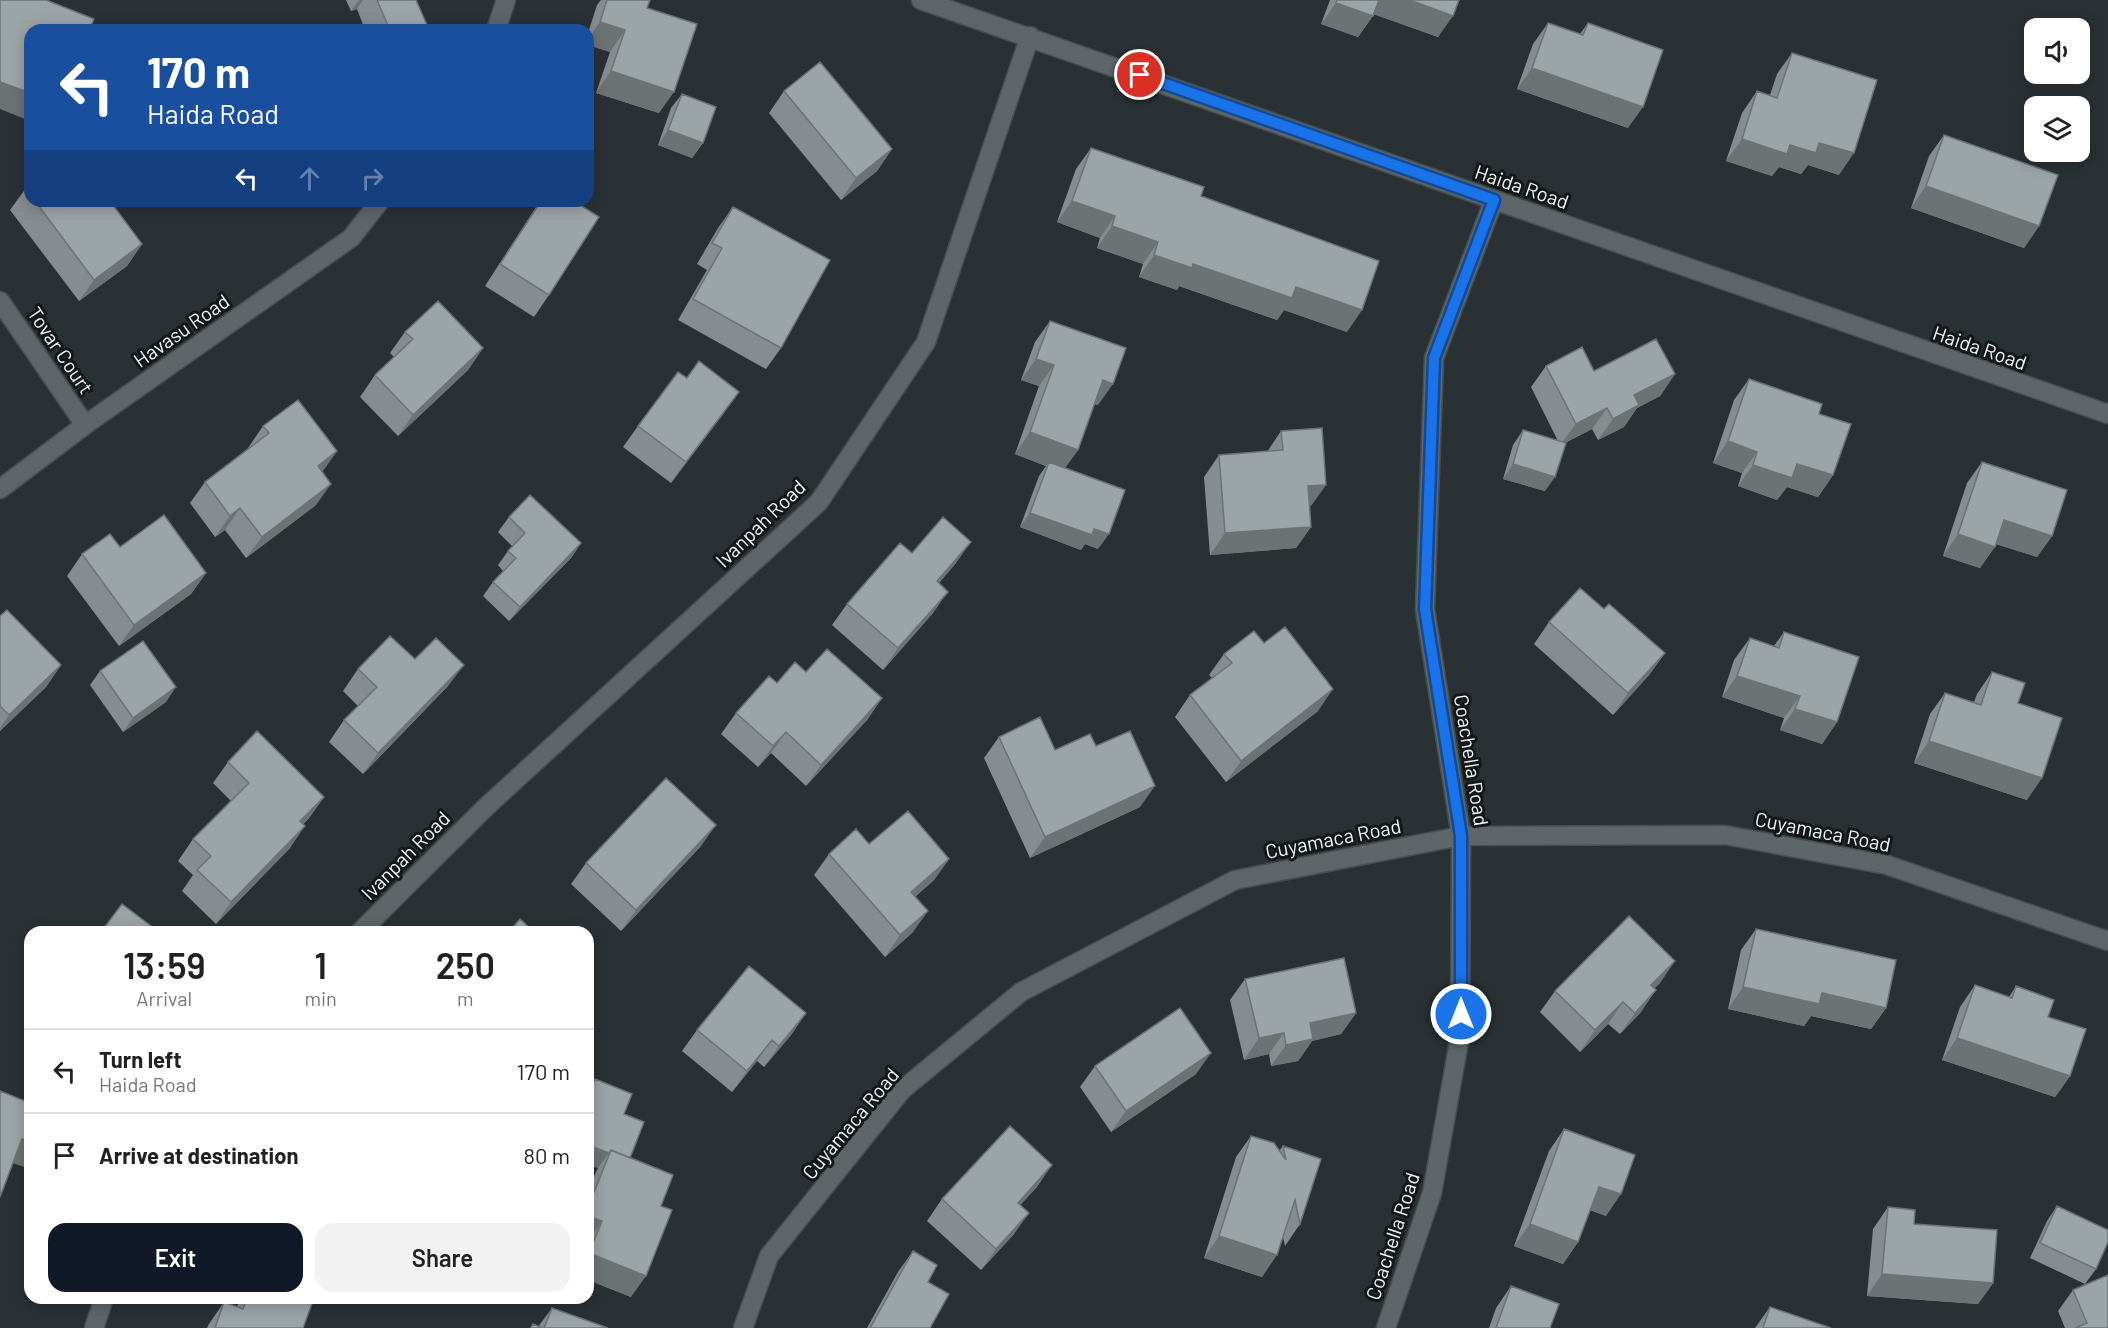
<!DOCTYPE html>
<style>
body{margin:0;font-family:Barlow,sans-serif;background:#f2f2f2;color:#222;height:100vh;display:flex;flex-direction:column;font-size:22px;white-space:nowrap}
*{box-sizing:border-box;margin:0}
p{font-size:20px;color:#767676}
.icon{flex:none;width:33px;height:33px;fill:none;stroke:currentColor;stroke-width:2;stroke-linecap:round;stroke-linejoin:round}
.map{position:relative;flex:1;overflow:hidden}
.sheet{position:absolute;left:24px;top:926px;width:570px;height:378px;display:flex;flex-direction:column;background:#fff;border-radius:18px;box-shadow:0 3px 15px #0003}
.sheet>*{flex:none}
.top-card{position:absolute;left:24px;top:24px;width:570px;height:183px;border-radius:18px;box-shadow:0 3px 15px #0003;background:#1a4fa0;color:#fff;overflow:hidden}
.controls{position:absolute;left:2024px;top:18px;display:grid;gap:12px}
.controls a{display:grid;place-items:center;width:66px;height:66px;border-radius:12px;background:#fff;box-shadow:0 3px 15px #0003;font-size:30px}
.pin{position:absolute;display:grid;place-items:center;width:51px;height:51px;color:#fff;margin:-26px;border:3px solid #fff;border-radius:50%;box-shadow:0 2px 6px #0007}
.me{position:absolute;width:66px;margin:-33px;rotate:0deg;stroke-linejoin:round;filter:drop-shadow(0 0 4px #0008)}
.turn{display:flex;align-items:center;gap:21px;height:126px;padding:0 24px;font-size:27px}
.turn .icon{width:78px;height:78px;stroke-width:2.5}
.turn b{display:block;font-size:42px;line-height:51px}
.lanes{display:flex;align-items:center;height:57px;padding:0 24px;background:#0003;justify-content:center;gap:30px;direction:ltr}
.lanes .off{opacity:.35}
.eta{display:flex;justify-content:space-evenly;align-items:center;height:102px;text-align:center}
.eta b{font-size:36px;font-weight:600;line-height:42px}
.primary-button{display:flex;gap:12px;margin-top:auto;padding:12px 24px}
.primary-button a{flex:1;height:69px;border-radius:18px;background:#111827;color:#fff;font-size:24px;font-weight:600;line-height:69px;text-align:center}
.primary-button a+a{background:#f2f2f2;color:#222}
ul{padding:0;list-style:none}
li{display:flex;align-items:center;gap:18px;height:84px;padding:0 24px;border-top:2px solid #e0e0e0}
li div{flex:1}
li b{display:block;font-size:22px}
li em{font-style:normal}
.map>svg:first-child{display:block}
.lines{fill:none;stroke-linecap:round;stroke-linejoin:round}
.minor-casing{stroke:#484e50;stroke-width:21}
.minor{stroke:#5e6669;stroke-width:18}
.wall{fill:#858d90}
.shaded-wall{fill:#6c7375}
.building{fill:#9ba4a7;stroke:#6c7375;stroke-width:1.5}
.route-casing{stroke:#114b97;stroke-width:15}
.route{stroke:#1a73e8;stroke-width:10}
.labels{text-anchor:middle;dominant-baseline:central;stroke-width:6;stroke-linejoin:round;paint-order:stroke}
.street-label{font-size:20px;fill:#f1f5f7;stroke:#151819}
</style>
<div class="map">
<svg width="2108" height="1328" viewBox="0 0 2108 1328">
<rect width="100%" height="100%" fill="#2a3134"/>
<g class="lines">
<!-- minor casing -->
<g class="minor-casing">
<path id="minor" d="M921,0L2108,414
M496,30L506,0
M0,301L85,425
M0,489L85,425L351,238L380,201
M360,932L486,807L819,502L926,342L1030,36
M94,1328L104,1298
M743,1328L769,1256L902,1090L1021,992L1235,880L1461,836L1725,835L1887,865L2108,941
M1386,1328L1432,1193L1460,1036L1461,836L1425,609L1434,358L1494,200"/>
</g>
<!-- minor -->
<use href="#minor" class="minor"/>
</g>
<!-- wall -->
<path class="wall" d="M346,0H416L427,25L423,30H365L357,9L351,11Z
M601,0H650L647,8L659,113L596,93L610,52L588,45V33L597,5Z
M1330,0H1459L1438,37L1374,14L1358,37L1321,24Z
M1548,23L1580,34L1588,23L1628,128L1517,89L1533,44Z
M1792,53L1839,175L1808,165L1801,174L1779,167L1772,176L1726,161L1742,113L1757,91L1770,95L1777,74Z
M784,91L892,149L877,171L841,200L769,113Z
M682,94L703,143L692,158L658,145L671,108Z
M1944,135L2039,226L2024,248L1911,208L1929,156Z
M1091,148L1201,196L1347,332L1284,310L1277,320L1179,286L1177,290L1139,277L1143,264L1097,248L1100,238L1057,222L1076,169Z
M30,185V201H110L142,244L127,266L79,301L10,210L26,188Z
M540,201H574L549,295L534,317L485,286Z
M733,207L781,348L766,369L678,320L707,270L697,264L718,228Z
M1050,321L1098,405L1094,404L1078,450L1065,468L1098,549L1085,544L1081,550L1020,527L1039,476L1046,466L1015,454L1039,386L1021,380L1035,342Z
M405,332L483,348L468,370L398,436L360,397L375,375L394,357L390,353Z
M1546,366L1594,371L1675,374L1660,396L1637,408L1624,427L1598,440L1592,429L1565,443L1545,491L1503,479L1513,445L1523,430L1558,441L1531,387Z
M1749,379L1819,414L1833,475L1818,497L1787,487L1777,500L1738,486L1742,473L1713,463L1734,400Z
M724,413L671,483L623,447L638,426Z
M263,426L337,451L322,472L316,505L246,558L225,530L215,537L190,503L205,482L249,448H248Z
M1281,431L1311,506H1309L1311,527L1296,548L1210,555L1204,477L1219,455L1267,452Z
M1982,462L2052,536L2037,557L1996,544L1980,568L1943,556L1967,483Z
M509,517L581,543L571,558L509,621L483,596L493,582L503,571L498,565L508,551L512,546L498,532Z
M912,553L956,563L939,583L933,613L883,670L832,625L847,604Z
M82,554L206,573L191,594L119,646L67,576Z
M1604,609L1665,653L1649,675L1613,715L1534,644L1549,622Z
M0,616L61,665L46,687L0,731Z
M1784,632L1837,722L1822,744L1780,730L1784,718L1722,697L1734,660L1750,638L1774,646Z
M1224,654L1318,711L1226,782L1175,717L1190,695L1212,678L1209,675Z
M415,659L448,686L363,774L329,742L344,720L358,706L343,691L358,669Z
M100,671L166,702L123,732L90,685Z
M806,672L882,698L867,720L806,786L771,753L758,767L721,734L736,713L777,683Z
M1992,672L2018,703L2027,800L1914,763L1930,714L1945,693L1974,702L1977,694Z
M999,737L1055,750L1096,746L1140,807L1030,858L984,758Z
M228,762L324,797L309,818L303,824L290,848L216,924L182,891L193,875L178,861L193,839L231,801L213,783Z
M869,844L949,859L934,880L915,897L913,932L885,957L814,875L829,854Z
M701,846L621,931L571,884L586,863Z
M1756,929L1886,1008L1871,1029L1811,1016L1804,1026L1728,1009L1741,950Z
M1245,979L1356,1013L1341,1034L1312,1041L1298,1061L1271,1066L1269,1054L1244,1060L1230,1000Z
M1660,983L1654,988L1641,1012L1620,1034L1608,1024L1580,1052L1540,1012L1555,991Z
M1975,985L2009,997L2016,986L2048,1017L2070,1076L2055,1097L1942,1060L1960,1007Z
M806,1013L791,1035L764,1067L757,1061L732,1092L682,1051L697,1030Z
M1095,1066L1196,1074L1111,1132L1080,1087Z
M595,1079L624,1114L630,1158L661,1206L631,1297L588,1280V1191L596,1172L598,1168L588,1164V1089Z
M1564,1129L1606,1216L1590,1210L1578,1242L1563,1264L1514,1246L1549,1151Z
M1251,1136L1279,1151L1283,1146L1300,1224L1285,1246L1283,1237L1262,1277L1204,1258L1236,1157Z
M1037,1187L1020,1205L1014,1234L981,1270L927,1221L942,1199Z
M2057,1206L2096,1269L2085,1284L2030,1258L2047,1221Z
M1888,1207L1914,1224L1993,1283L1978,1304L1867,1296L1873,1229Z
M913,1251L928,1282L930,1328H867L898,1272Z
M1511,1286L1550,1328H1489L1496,1308Z
M2073,1290L2108,1328H2065L2058,1311Z
M240,1298H314L303,1328H207L209,1324L224,1302L237,1307Z
M1770,1307L1831,1328H1755Z
M552,1308L608,1328H530L533,1324L538,1327Z"/>
<!-- shaded-wall -->
<path class="shaded-wall" d="M359,0H363L357,9L351,11Z
M1375,0H1410L1453,16L1438,37L1367,12Z
M1336,3L1373,16L1358,37L1321,24Z
M600,22L625,30L610,52L588,45V39Z
M427,25L423,30H414Z
M1532,68L1643,107L1628,128L1517,89Z
M611,71L674,92L659,113L596,93Z
M0,82L30,93V121L0,109Z
M668,130L703,143L692,158L658,145Z
M1742,139L1790,145L1819,143L1854,153L1839,175L1808,165L1801,174L1779,167L1772,176L1726,161Z
M892,149L877,171L841,200L856,178Z
M1926,186L2039,226L2024,248L1911,208Z
M1072,201L1115,216L1100,238L1057,222Z
M1112,226L1158,242L1143,264L1097,248Z
M142,244L127,266L79,301L94,280Z
M1154,255L1296,287L1362,310L1347,332L1284,310L1277,320L1179,286L1177,290L1139,277Z
M483,348L468,370L398,436L413,415Z
M1036,359L1054,365L1039,386L1021,380Z
M1675,374L1660,396L1637,408L1624,427L1598,440L1613,419L1634,395Z
M1103,380L1113,384L1098,405L1088,402Z
M739,392L724,413L671,483L686,462Z
M1607,408L1592,429L1560,445L1576,424Z
M1030,432L1078,450L1062,472L1049,462L1046,466L1015,454Z
M1728,441L1757,452L1742,473L1713,463Z
M337,451L322,472L318,466Z
M1513,464L1555,477L1545,491L1503,479Z
M1797,464L1833,475L1818,497L1787,487L1777,500L1738,486L1753,465Z
M331,484L316,505L246,558L262,537Z
M1326,485L1311,506L1293,507L1308,486Z
M240,508L225,530L215,537L230,516Z
M1030,513L1094,529L1109,534L1098,549L1085,544L1081,550L1020,527Z
M2004,520L2052,536L2037,557L1989,542Z
M1311,527L1296,548L1210,555L1225,533Z
M1958,534L1995,547L1980,568L1943,556Z
M971,542L956,563L921,603L937,581Z
M581,543L571,558L509,621L520,607Z
M206,573L191,594L119,646L134,625Z
M948,592L933,613L883,670L898,648Z
M1665,653L1649,675L1613,715L1628,693Z
M61,665L46,687L0,731V728L9,715Z
M464,665L448,686L363,774L378,753Z
M1737,676L1800,696L1784,718L1722,697Z
M176,687L166,702L123,732L133,718Z
M1333,689L1318,711L1226,782L1241,761Z
M882,698L867,720L806,786L821,765Z
M1795,709L1837,722L1822,744L1780,730Z
M786,732L771,753L758,767L773,746Z
M1929,741L2042,778L2027,800L1914,763Z
M1155,786L1140,807L1030,858L1045,837Z
M324,797L309,818L285,843L300,821Z
M716,825L701,846L621,931L636,910Z
M305,826L290,848L216,924L231,902Z
M949,859L934,880L896,913L911,892Z
M928,911L913,932L885,957L900,935Z
M1675,961L1660,983L1636,1007L1651,985Z
M1743,987L1822,993L1886,1008L1871,1029L1811,1016L1804,1026L1728,1009Z
M1656,990L1641,1012L1620,1034L1635,1013Z
M1623,1002L1608,1024L1580,1052L1595,1030Z
M806,1013L791,1035L764,1067L779,1046Z
M1356,1013L1341,1034L1312,1041L1298,1061L1271,1066L1286,1045L1310,1023Z
M1284,1033L1269,1054L1244,1060L1259,1038Z
M1957,1038L2070,1076L2055,1097L1942,1060Z
M772,1040L757,1061L732,1092L747,1071Z
M1211,1053L1196,1074L1111,1132L1126,1111Z
M22,1139L30,1142V1169L7,1161Z
M588,1145L609,1153L598,1168L588,1164Z
M1052,1165L1037,1187L1003,1224L1018,1203Z
M1599,1187L1621,1194L1606,1216L1584,1208Z
M1029,1213L1014,1234L981,1270L996,1249Z
M588,1216L602,1221L588,1241Z
M1530,1224L1578,1242L1563,1264L1514,1246Z
M1219,1236L1277,1255L1262,1277L1204,1258Z
M589,1253L646,1276L631,1297L588,1280Z
M1882,1274L1993,1283L1978,1304L1867,1296Z"/>
<!-- building -->
<path class="building" d="M0,0H46L94,19L89,30H30V93L0,82Z
M377,0H416L427,25L414,30H390Z
M607,0H650L647,8L697,24L674,92L611,71L625,30L600,22Z
M1337,0H1379L1373,16L1336,3Z
M1410,0H1459L1453,16Z
M1548,23L1583,35L1588,23L1663,50L1643,107L1532,68Z
M1792,53L1877,80L1854,153L1819,143L1816,153L1790,145L1787,154L1742,139L1757,91L1777,98Z
M820,62L892,149L856,178L784,91Z
M682,94L716,107L703,143L668,130Z
M1944,135L2058,175L2039,226L1926,186Z
M1091,148L1204,187L1201,196L1379,261L1362,310L1296,287L1292,298L1193,264L1192,268L1154,255L1158,242L1112,226L1115,216L1072,201Z
M30,185V194L26,188Z
M35,201H110L142,244L94,280Z
M541,201H574L599,217L549,295L500,264Z
M733,207L830,260L781,348L693,299L722,248L712,243Z
M438,301L483,348L413,415L375,375L413,339L405,332Z
M1050,321L1126,348L1113,384L1103,380L1078,450L1030,432L1054,365L1036,359Z
M1656,339L1675,374L1634,395L1639,405L1613,419L1607,408L1576,424L1546,366L1582,347L1594,371Z
M699,361L739,392L686,462L638,426L678,372L687,378Z
M1749,379L1822,404L1819,414L1851,424L1833,475L1797,464L1792,478L1753,465L1757,452L1728,441Z
M298,400L337,451L318,466L331,484L262,537L240,508L230,516L205,482L269,433L263,426Z
M1322,428L1326,485L1308,486L1311,527L1225,533L1219,455L1283,450L1281,431Z
M1523,430L1566,443L1555,477L1513,464Z
M1049,462L1125,490L1109,534L1094,529L1092,535L1030,513Z
M1982,462L2067,490L2052,536L2004,520L1995,547L1958,534Z
M530,495L581,543L520,607L493,582L516,558L508,551L525,533L509,517Z
M164,515L206,573L134,625L82,554L110,534L120,547Z
M943,517L971,542L937,581L948,592L898,648L847,604L900,543L912,553Z
M1580,588L1604,609L1609,604L1665,653L1628,693L1549,622Z
M7,610L61,665L9,715L0,706V616Z
M1285,627L1333,689L1241,761L1190,695L1232,663L1224,654L1254,631L1264,643Z
M1784,632L1859,657L1837,722L1795,709L1800,696L1737,676L1750,638L1779,648Z
M390,636L415,659L436,638L464,665L378,753L344,720L377,687L358,669Z
M143,641L176,687L133,718L100,671Z
M827,649L882,698L821,765L786,732L773,746L736,713L769,676L777,683L795,662L806,672Z
M1992,672L2025,683L2018,703L2062,718L2042,778L1929,741L1945,693L1981,705Z
M1040,717L1055,750L1090,734L1096,746L1130,731L1155,786L1045,837L999,737Z
M257,731L324,797L300,821L305,826L231,902L197,870L211,856L193,839L249,783L228,762Z
M666,778L716,825L636,910L586,863Z
M908,811L949,859L911,892L928,911L900,935L829,854L856,829L869,844Z
M122,904L159,932H101Z
M1629,916L1675,961L1651,985L1656,990L1635,1013L1623,1002L1595,1030L1555,991Z
M520,919L534,932H509Z
M1756,929L1896,960L1886,1008L1822,993L1819,1004L1743,987Z
M1344,958L1356,1013L1310,1023L1313,1039L1286,1045L1284,1033L1259,1038L1245,979Z
M749,966L806,1013L779,1046L772,1040L747,1071L697,1030Z
M588,978L593,983L588,988Z
M1975,985L2012,998L2016,986L2054,1000L2048,1017L2086,1029L2070,1076L1957,1038Z
M1180,1008L1211,1053L1126,1111L1095,1066Z
M595,1079L632,1094L624,1114L644,1122L630,1158L611,1150L609,1153L588,1145V1097Z
M0,1091L30,1103V1142L22,1139L0,1197Z
M1010,1126L1052,1165L1018,1203L1029,1213L996,1249L942,1199Z
M1564,1129L1635,1155L1621,1194L1599,1187L1578,1242L1530,1224Z
M1251,1136L1274,1143L1286,1160L1283,1146L1321,1159L1300,1224L1295,1200L1277,1255L1219,1236Z
M611,1150L673,1175L661,1206L672,1210L646,1276L589,1253L602,1221L588,1216V1207Z
M2057,1206L2108,1230V1242L2096,1269L2040,1243Z
M1888,1207L1915,1210L1914,1224L1997,1230L1993,1283L1882,1274Z
M913,1251L937,1265L928,1282L949,1294L930,1328H870Z
M2108,1275V1328H2075L2087,1323L2073,1290Z
M1511,1286L1559,1304L1550,1328H1496Z
M247,1298H314L303,1328H215L224,1302L243,1309Z
M1770,1307L1831,1328H1763Z
M552,1308L608,1328H544Z
M533,1324L542,1328H531Z"/>
<g class="lines">
<!-- route casing -->
<g class="route-casing">
<path id="route" d="M1140,75L1494,200L1434,358L1425,609L1461,836V1014"/>
</g>
<!-- route -->
<use href="#route" class="route"/>
</g>
<g class="labels">
<!-- street labels -->
<g class="street-label">
<text transform="translate(1522 186) rotate(19)">Haida Road</text>
<text transform="translate(181 330) rotate(-35)">Havasu Road</text>
<text transform="translate(1980 347) rotate(19)">Haida Road</text>
<text transform="translate(61 350) rotate(56)">Tovar Court</text>
<text transform="translate(760 523) rotate(-44)">Ivanpah Road</text>
<text transform="translate(1472 760) rotate(81)">Coachella Road</text>
<text transform="translate(1823 831) rotate(11)">Cuyamaca Road</text>
<text transform="translate(1333 838) rotate(-11)">Cuyamaca Road</text>
<text transform="translate(405 855) rotate(-45)">Ivanpah Road</text>
<text transform="translate(850 1123) rotate(-50)">Cuyamaca Road</text>
<text transform="translate(1392 1236) rotate(-72)">Coachella Road</text>
</g>
</g>
</svg>
<div class="controls">
<a><svg class="icon" aria-label="sound" viewBox="0 0 24 24"><path d="M4 9h4l5-4v14l-5-4H4zM17 9q2 3 0 6"/></svg></a>
<a><svg class="icon" aria-label="layers" viewBox="0 0 24 24"><path d="M12 4l9 5-9 5-9-5zM3 14l9 5 9-5"/></svg></a>
</div>
<div class="pin" style="left:1140px;top:75px;background:#d93025"><svg class="icon" aria-label="arrive" viewBox="0 0 24 24"><path d="M6 21V4h12l-3 4 3 4H6"/></svg></div>
<svg class="me" style="left:1461px;top:1014px" viewBox="-20 -20 40 40"><circle r="17" fill="#1a73e8" stroke="#fff" stroke-width="3"/><path d="M0-11L8 9 0 5-8 9z" fill="#fff"/></svg>
<div class="top-card">
<div class="turn"><svg class="icon" aria-label="left" viewBox="0 0 24 24"><path d="M17 20v-9H6M10 6l-5 5 5 5"/></svg><div><b>170 m</b>Haida Road</div></div>
<div class="lanes"><svg class="icon" aria-label="left" viewBox="0 0 24 24"><path d="M17 20v-9H6M10 6l-5 5 5 5"/></svg><svg class="icon off" aria-label="ahead" viewBox="0 0 24 24"><path d="M12 20V5M6 11l6-6 6 6"/></svg><svg class="icon off" aria-label="right" viewBox="0 0 24 24"><path d="M7 20v-9h11M14 6l5 5-5 5"/></svg></div>
</div>
<section class="sheet">
<div class="eta">
<div><b>13:59</b><p>Arrival</p></div>
<div><b>1</b><p>min</p></div>
<div><b>250</b><p>m</p></div>
</div>
<ul>
<li><svg class="icon" aria-label="left" viewBox="0 0 24 24"><path d="M17 20v-9H6M10 6l-5 5 5 5"/></svg><div><b>Turn left</b><p>Haida Road</p></div><em>170 m</em></li>
<li><svg class="icon" aria-label="arrive" viewBox="0 0 24 24"><path d="M6 21V4h12l-3 4 3 4H6"/></svg><div><b>Arrive at destination</b></div><em>80 m</em></li>
</ul>
<div class="primary-button"><a>Exit</a><a>Share</a></div>
</section>
</div>
